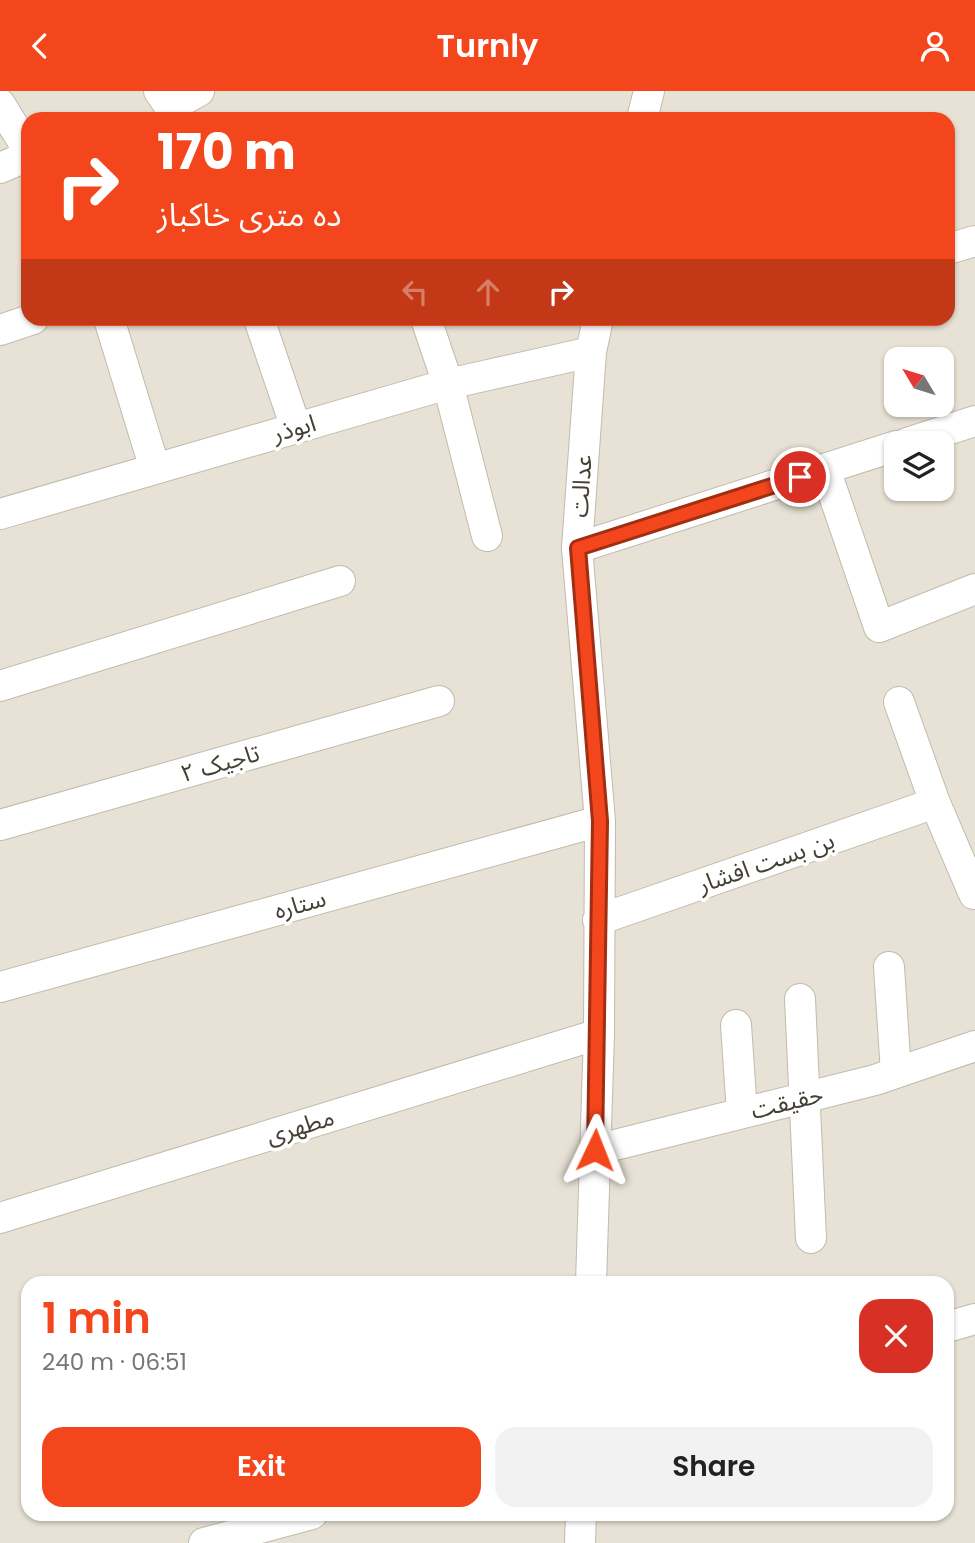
<!DOCTYPE html>
<meta charset="utf-8">
<style>
body{margin:0;font-family:Poppins,"Noto Sans Arabic",sans-serif;background:#f2f2f2;color:#222;height:100vh;display:flex;flex-direction:column;font-size:26px;white-space:nowrap}
*{box-sizing:border-box;margin:0}
p{font-size:23px;color:#767676}
.icon{flex:none;width:38px;height:38px;fill:none;stroke:currentColor;stroke-width:2;stroke-linecap:round;stroke-linejoin:round}
.map{position:relative;flex:1;overflow:hidden}
.panel{position:absolute;left:21px;top:1185px;width:933px;height:245px;display:flex;flex-direction:column;background:#fff;border-radius:21px;box-shadow:0 2px 5px #0004}
.panel>*{flex:none}
.hud{position:absolute;left:21px;top:21px;width:934px;height:214px;border-radius:21px;box-shadow:0 2px 5px #0004;background:#f4461c;color:#fff;overflow:hidden}
.needle{width:46px;rotate:308deg}
.buttons{position:absolute;left:884px;top:256px;display:grid;gap:14px}
.buttons a{display:grid;place-items:center;width:70px;height:70px;border-radius:14px;background:#fff;box-shadow:0 2px 5px #0004;font-size:35px}
.pin{position:absolute;display:grid;place-items:center;width:60px;height:60px;color:#fff;margin:-30px;border:4px solid #fff;border-radius:50%;box-shadow:0 2px 7px #0007}
.me{position:absolute;width:77px;margin:-38px;rotate:2deg;stroke-linejoin:round;filter:drop-shadow(0 0 5px #0008)}
.turn{display:flex;align-items:center;gap:24px;height:147px;padding:0 21px;font-size:32px}
.turn .icon{width:91px;height:91px;stroke-width:2.5}
.turn b{display:block;font-size:49px;line-height:60px}
.lanes{display:flex;align-items:center;height:66px;padding:0 21px;background:#0003;justify-content:center;gap:35px;direction:ltr}
.lanes .off{opacity:.35}
.round{display:grid;place-items:center;flex:none;width:74px;height:74px;border-radius:21px;background:#f2f2f2}
.summary{display:flex;align-items:center;justify-content:space-between;height:119px;padding:0 21px}
h1{font-size:42px;font-weight:600;line-height:52px;color:#f4461c}
.primary-button{display:flex;gap:14px;margin-top:auto;padding:14px 21px}
.primary-button a{flex:1;height:80px;border-radius:21px;background:#f4461c;color:#fff;font-size:28px;font-weight:600;line-height:80px;text-align:center}
.primary-button a+a{background:#f2f2f2;color:#222}
header{display:flex;justify-content:space-between;align-items:center;height:91px;padding:0 21px;background:#f4461c;color:#fff;font-size:32px;font-weight:600}
.map>svg:first-child{display:block}
.residential{fill:#e7e2d5;fill-rule:evenodd}
.lines{fill:none;stroke-linecap:round;stroke-linejoin:round}
.minor-casing{stroke:#c1bbac;stroke-width:32}
.minor{stroke:#fff;stroke-width:30}
.route-casing{stroke:#9f2e12;stroke-width:18}
.route{stroke:#f4461c;stroke-width:12}
.labels{text-anchor:middle;dominant-baseline:central;stroke-width:7;stroke-linejoin:round;paint-order:stroke}
.street-label{font-size:24px;fill:#454036;stroke:#fff}
</style>
<header><svg class="icon" aria-label="back" viewBox="0 0 24 24"><path d="M15 5l-7 7 7 7"/></svg>Turnly<svg class="icon" aria-label="person" viewBox="0 0 24 24"><circle cx="12" cy="8" r="4"/><path d="M4 21q1-7 8-7t8 7"/></svg></header>
<div class="map">
<svg width="975" height="1452" viewBox="0 0 975 1452">
<rect width="100%" height="100%" fill="#f3f0e6"/>
<!-- residential -->
<path class="residential" d="M0,0H975V1452H0ZM28,28H948V228H28ZM896,268H942V313H896ZM896,352H942V397H896ZM28,1192H947V1423H28Z"/>
<g class="lines">
<!-- minor casing -->
<g class="minor-casing">
<path id="minor" d="M159,0L170,16L199,0
M0,13L28,59
M642,28L649,0
M0,77L28,65
M948,158L975,150
M109,228L155,378
M259,228L296,337
M426,228L448,293L487,445
M0,239L33,228
M907,352L975,330
M825,378L879,536L975,498
M0,423L448,293L591,261
M577,457L896,355
M0,595L340,490
M899,611L935,712L974,803
M0,734L439,610
M598,829L935,712
M889,876L896,982
M0,896L600,730
M800,908L811,1147
M736,934L742,1022
M595,1059L875,989L975,955
M0,1127L599,943
M591,1192L599,943L600,730L577,457L591,261L598,228
M947,1236L975,1228
M204,1452L312,1423
M580,1452L581,1423"/>
</g>
<!-- minor -->
<use href="#minor" class="minor"/>
</g>
<g class="lines">
<!-- route casing -->
<g class="route-casing">
<path id="route" d="M595,1059L600,730L578,457L800,386"/>
</g>
<!-- route -->
<use href="#route" class="route"/>
</g>
<g class="labels">
<!-- street labels -->
<g class="street-label">
<text transform="translate(294 337) rotate(-16)">ابوذر</text>
<text transform="translate(581 395) rotate(-86)">عدالت</text>
<text transform="translate(220 672) rotate(-16)">تاجیک ۲</text>
<text transform="translate(766 771) rotate(-19)">بن بست افشار</text>
<text transform="translate(300 813) rotate(-15)">ستاره</text>
<text transform="translate(787 1011) rotate(-14)">حقیقت</text>
<text transform="translate(300 1035) rotate(-17)">مطهری</text>
</g>
</g>
</svg>
<div class="buttons">
<a><svg class="needle" viewBox="-14 -14 28 28"><path d="M0-13l5 13h-10z" fill="#e53935"/><path d="M0 13l5-13h-10z" fill="#767676"/></svg></a>
<a><svg class="icon" aria-label="layers" viewBox="0 0 24 24"><path d="M12 4l9 5-9 5-9-5zM3 14l9 5 9-5"/></svg></a>
</div>
<div class="pin" style="left:800px;top:386px;background:#d93025"><svg class="icon" aria-label="arrive" viewBox="0 0 24 24"><path d="M6 21V4h12l-3 4 3 4H6"/></svg></div>
<svg class="me" style="left:595px;top:1059px" viewBox="-20 -20 40 40"><path d="M0-17L14 15 0 8-14 15z" fill="#f4461c" stroke="#fff" stroke-width="4"/></svg>
<div class="hud">
<div class="turn"><svg class="icon" aria-label="right" viewBox="0 0 24 24"><path d="M7 20v-9h11M14 6l5 5-5 5"/></svg><div><b>170 m</b>ده متری خاکباز</div></div>
<div class="lanes"><svg class="icon off" aria-label="left" viewBox="0 0 24 24"><path d="M17 20v-9H6M10 6l-5 5 5 5"/></svg><svg class="icon off" aria-label="ahead" viewBox="0 0 24 24"><path d="M12 20V5M6 11l6-6 6 6"/></svg><svg class="icon" aria-label="right" viewBox="0 0 24 24"><path d="M7 20v-9h11M14 6l5 5-5 5"/></svg></div>
</div>
<section class="panel">
<div class="summary"><div><h1>1 min</h1><p>240 m · 06:51</p></div><a class="round" style="background:#d93025;color:#fff"><svg class="icon" aria-label="close" viewBox="0 0 24 24"><path d="M6 6l12 12M18 6L6 18"/></svg></a></div>
<div class="primary-button"><a>Exit</a><a>Share</a></div>
</section>
</div>
